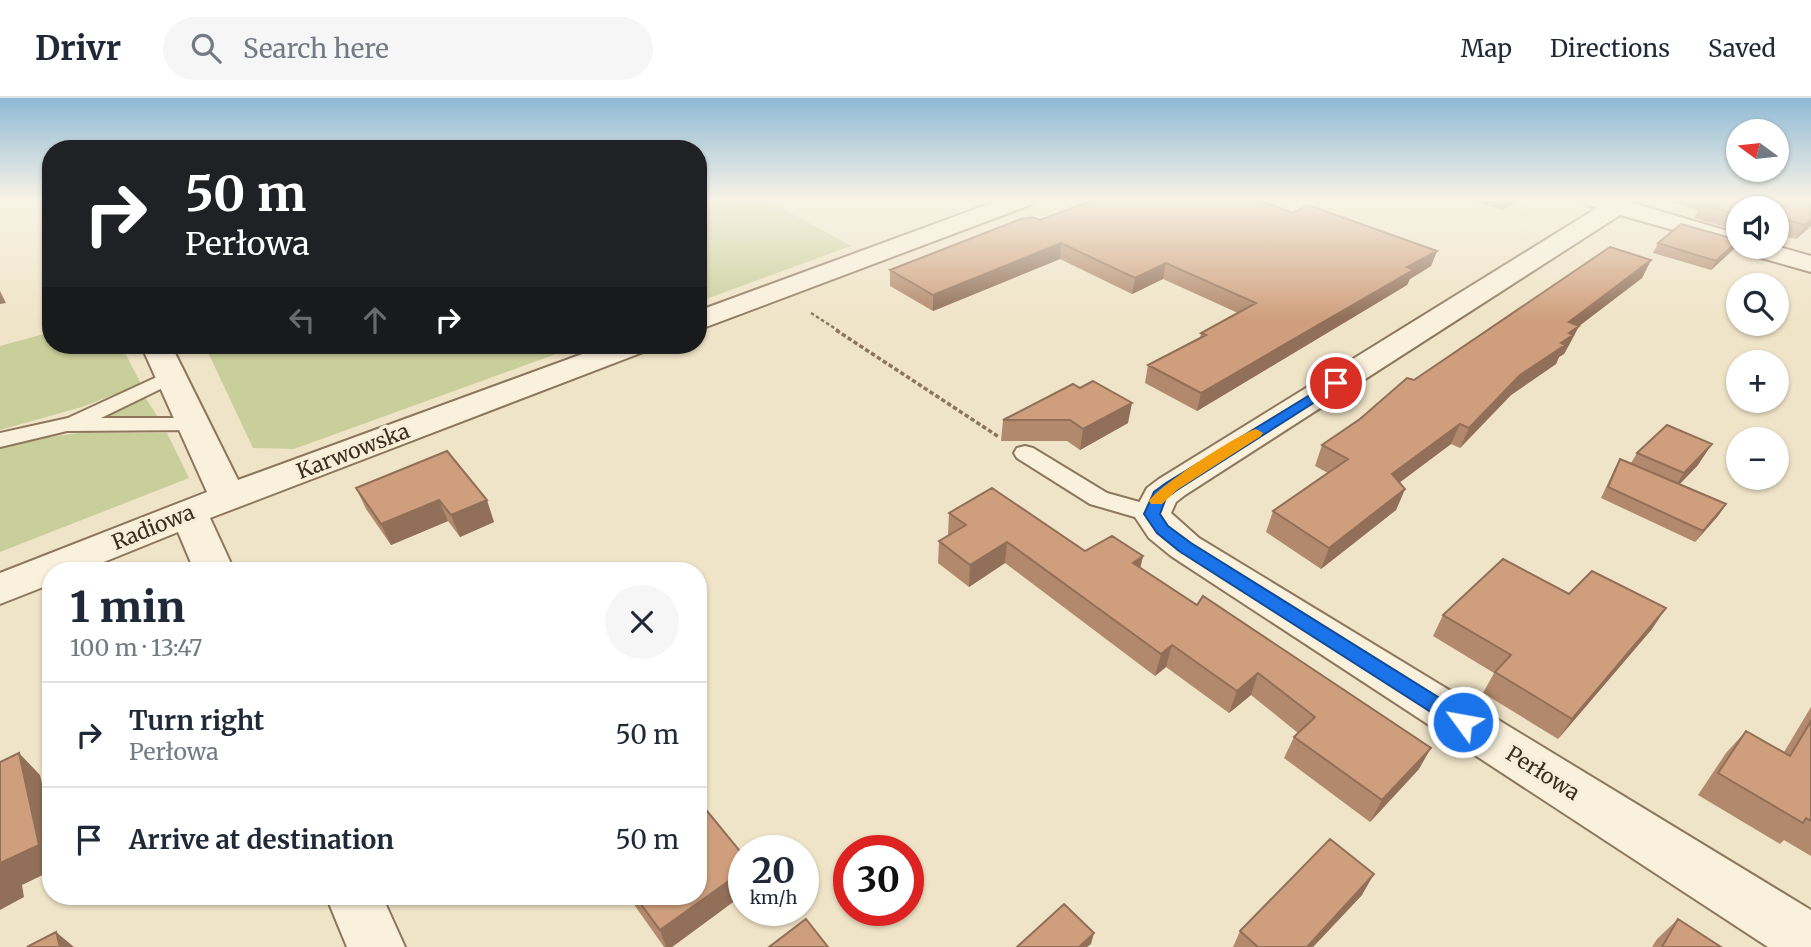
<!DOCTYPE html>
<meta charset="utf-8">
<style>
body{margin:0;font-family:Merriweather,serif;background:#f6f6f7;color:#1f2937;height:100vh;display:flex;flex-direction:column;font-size:26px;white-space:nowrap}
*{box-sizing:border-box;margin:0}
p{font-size:23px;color:#747a83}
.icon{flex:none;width:38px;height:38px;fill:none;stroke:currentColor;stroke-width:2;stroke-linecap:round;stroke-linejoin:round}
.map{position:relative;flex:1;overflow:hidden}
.sheet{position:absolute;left:42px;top:464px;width:665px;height:343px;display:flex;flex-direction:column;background:#fff;border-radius:28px;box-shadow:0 2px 5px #0004}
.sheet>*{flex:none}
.guide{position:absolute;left:42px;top:42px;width:665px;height:214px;border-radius:28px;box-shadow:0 2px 5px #0004;background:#202124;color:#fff;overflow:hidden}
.needle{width:46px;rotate:285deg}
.buttons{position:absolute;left:1726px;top:21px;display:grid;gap:14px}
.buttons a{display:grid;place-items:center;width:63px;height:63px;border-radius:50%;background:#fff;box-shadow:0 2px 5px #0004;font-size:35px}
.speed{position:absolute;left:728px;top:737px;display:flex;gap:14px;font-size:35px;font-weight:700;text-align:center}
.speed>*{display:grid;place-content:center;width:91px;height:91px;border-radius:50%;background:#fff;box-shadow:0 2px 5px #0004;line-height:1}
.speed small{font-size:18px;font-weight:400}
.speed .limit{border:10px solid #d22;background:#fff;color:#111}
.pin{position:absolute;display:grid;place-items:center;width:60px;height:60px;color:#fff;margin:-30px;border:4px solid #fff;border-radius:50%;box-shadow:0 2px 7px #0007}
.me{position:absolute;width:77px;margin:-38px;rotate:302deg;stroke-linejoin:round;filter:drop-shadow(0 0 5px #0008)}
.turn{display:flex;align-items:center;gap:24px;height:147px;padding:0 28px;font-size:32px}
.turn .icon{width:91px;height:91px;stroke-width:2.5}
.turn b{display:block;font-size:49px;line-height:60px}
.lanes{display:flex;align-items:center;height:66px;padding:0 28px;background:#0003;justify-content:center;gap:35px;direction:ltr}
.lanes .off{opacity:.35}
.round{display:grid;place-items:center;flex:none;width:74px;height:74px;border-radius:37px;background:#f6f6f7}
.overview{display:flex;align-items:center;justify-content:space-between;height:119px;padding:0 28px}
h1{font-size:42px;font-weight:800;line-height:52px}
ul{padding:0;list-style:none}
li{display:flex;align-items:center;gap:21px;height:105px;padding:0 28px;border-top:2px solid #e0e1e3}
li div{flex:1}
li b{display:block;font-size:26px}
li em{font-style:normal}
header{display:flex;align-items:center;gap:42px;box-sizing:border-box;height:98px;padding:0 35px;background:#fff;border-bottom:2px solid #e0e1e3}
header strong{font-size:33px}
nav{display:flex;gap:38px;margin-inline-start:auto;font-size:24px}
.search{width:490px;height:63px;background:#f6f6f7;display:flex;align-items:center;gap:18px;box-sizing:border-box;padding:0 24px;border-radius:38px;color:#747a83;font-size:26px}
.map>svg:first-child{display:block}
.green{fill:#c9cf9b}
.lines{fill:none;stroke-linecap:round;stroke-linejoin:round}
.lane-casing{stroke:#8d765c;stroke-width:4}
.street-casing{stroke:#8d765c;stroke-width:4}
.path-far1{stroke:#8d765c;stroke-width:2.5;stroke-dasharray:3.5 2.5;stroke-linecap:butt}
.path{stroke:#8d765c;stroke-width:3.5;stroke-dasharray:4.5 2.5;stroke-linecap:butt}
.lane{fill:#faf1dc;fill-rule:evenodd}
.street{fill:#faf1dc;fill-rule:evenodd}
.wall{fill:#b2896c}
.shaded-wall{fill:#916f58}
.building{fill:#cf9f7d;stroke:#916f58;stroke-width:2}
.route{fill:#1a73e8;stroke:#114b97;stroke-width:2}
.slow{fill:#f59e0b}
.labels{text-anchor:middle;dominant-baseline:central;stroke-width:7;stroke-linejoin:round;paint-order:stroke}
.street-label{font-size:21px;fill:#3d2e20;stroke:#f7eed8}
</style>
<header>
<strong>Drivr</strong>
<div class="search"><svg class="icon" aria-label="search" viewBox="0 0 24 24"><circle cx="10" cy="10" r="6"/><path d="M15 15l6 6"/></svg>Search here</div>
<nav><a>Map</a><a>Directions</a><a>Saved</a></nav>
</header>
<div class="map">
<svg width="1811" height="849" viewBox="0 0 1811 849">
<rect width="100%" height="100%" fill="#f0e4c8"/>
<!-- green -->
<path class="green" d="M698,102H767L851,148L698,204Z
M51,234V247H121L141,286L82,309L0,332V248Z
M211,247H581L294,351L253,350L205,248Z
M145,299L159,321L96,319Z
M79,335H167L189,380L0,454V348L15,343Z"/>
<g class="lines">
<!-- lane casing -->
<g class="lane-casing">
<path id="lane" d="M172,272L179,274L182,278L179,282L101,320H194L202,322L205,327L202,332L67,333L0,349V335L68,320Z
M1025,348L1033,350L1107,395L1161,410L1164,416L1161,422L1152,424L1090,406L1017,360L1014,355L1017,350Z"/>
</g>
<!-- street casing -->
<g class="street-casing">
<path id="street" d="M1000,102H1034L1030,107L698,232V213Z
M1583,102H1622L1738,136V149L1776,148L1811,158V174L1744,155L1741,151L1620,117L1185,397L1176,404L1171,415L1199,440L1811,812V849H1768L1171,458L1149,440L1133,416L1147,390L1159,381L1597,110L1587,107Z
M141,247H171L238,382L607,247H650L646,253L210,420L234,472H194L178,434L84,472H51V486L0,506V475L207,394Z
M326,798H382L405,849H347Z"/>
</g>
<!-- path-far1 -->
<path class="path-far1" d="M811,215L839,233"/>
<!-- path -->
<path class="path" d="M836,232L999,339"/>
<!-- lane -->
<use href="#lane" class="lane"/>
<!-- street -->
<use href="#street" class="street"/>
</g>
<!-- wall -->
<path class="wall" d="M1471,102H1520L1502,112Z
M1665,102H1811V128L1796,141L1776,136V110H1738V133L1694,120L1698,112Z
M1293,115L1437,153L1431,168L1410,181L1407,187L1197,313L1145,285L1148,267L1200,240L1201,235L1238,215L1163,181L1132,196L1060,161L933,213L890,188V172L1040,122Z
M1738,142V144L1733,152L1711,172L1653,155L1658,145Z
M1651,162L1642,180L1579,228L1569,247L1564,256L1559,259L1556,266L1511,297L1460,350L1451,346L1399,385L1405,391L1396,412L1321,471L1266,434L1273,413L1328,375L1315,368L1322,347L1414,282Z
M1080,290L1128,325L1080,352L1067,343H1001L1003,322Z
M447,353L494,424L460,439L448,423L391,447L366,411L356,390Z
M1637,355L1698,367L1680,386L1726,406L1718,418L1695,444L1601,400L1614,372L1620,361L1631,365Z
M949,415L1085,453L1143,458L1140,470L1419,671L1370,724L1284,660L1294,639L1298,635L1251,597L1229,615L1166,569L1155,578L1005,465L969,489L938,465L939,443L949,437H948Z
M1569,496L1652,531L1558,641L1483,595L1494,575L1433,538L1443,517Z
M1811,609V758L1784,742L1780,746L1698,697L1726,655L1746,633L1784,654Z
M744,758V796L672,849H664L628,798H698Z
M1362,797L1313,849H1233L1240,833Z
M1678,821L1721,849H1652L1657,841Z"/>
<!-- shaded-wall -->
<path class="shaded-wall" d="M1508,102H1520L1502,112L1506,103Z
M1811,121V128L1796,141L1805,127Z
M1738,143L1733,152L1711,172L1716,163Z
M1061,145L1060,161L933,213V197Z
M1437,153L1431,168L1410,181L1407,187L1197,313L1201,295L1407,169Z
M1651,162L1642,180L1579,228L1569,247L1564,256L1559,259L1556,266L1511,297L1460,350L1469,330L1520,277L1569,224Z
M1166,165L1163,181L1132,196L1135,180Z
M0,193L6,205L0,206Z
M1132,305L1128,325L1080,352L1083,331Z
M1460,326L1451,346L1384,396L1392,376Z
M1712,346L1698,367L1670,396L1684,375Z
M1405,391L1396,412L1321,471L1329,450Z
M439,402L448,423L391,447L381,426Z
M487,402L494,424L460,439L451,417Z
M1726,406L1718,418L1695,444L1703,433Z
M1007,444L1005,465L969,489L970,467Z
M1143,458L1138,480L1133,465Z
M1666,510L1652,531L1558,641L1572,621Z
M1172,547L1166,569L1155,578L1161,556Z
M1258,575L1251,597L1229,615L1237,593Z
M1431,650L1419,671L1370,724L1382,702Z
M19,655L40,677L51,723V773L22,787L24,799L0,812V765Z
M744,772V796L672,849H666L660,832Z
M1374,776L1362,797L1313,849H1307Z
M56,834L74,849H60Z
M1094,835L1091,846L1087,849H1079Z"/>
<!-- building -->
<path class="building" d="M1093,102H1259L1293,115L1308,107L1437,153L1407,169L1413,172L1201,295L1148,267L1206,237L1201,235L1256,205L1166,165L1135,180L1061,145L933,197L890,172L1021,121L1032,119L1040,122Z
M1707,102H1811V121L1805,127L1776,119V110H1738V117L1701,106Z
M1681,126L1738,142V143L1716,163L1658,145Z
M1610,149L1651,162L1569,224L1579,228L1569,235L1573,237L1561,245L1565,247L1520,277L1469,330L1460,326L1392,376L1405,391L1329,450L1273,413L1348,361L1322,347L1360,321L1407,280L1414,282Z
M1093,283L1132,305L1083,331L1070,322H1003L1073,286L1080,290Z
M1667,327L1712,346L1684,375L1637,355Z
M447,353L487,402L451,417L439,402L381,426L356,390Z
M1620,361L1726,406L1703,433L1608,389Z
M992,390L1085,453L1112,438L1143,458L1133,465L1197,507L1203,498L1431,650L1382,702L1294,639L1315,619L1258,575L1237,593L1172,547L1161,556L1007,444L970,467L939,443L966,427L949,415Z
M1503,461L1569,496L1592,473L1666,510L1572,621L1495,574L1511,557L1443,517Z
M1811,623V723L1806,720L1803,725L1718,675L1746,633L1790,658Z
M19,655L39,747L0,765V664Z
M698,702L744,758V772L660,832L635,798H698Z
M1330,741L1374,776L1307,849H1258L1240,833Z
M1064,806L1094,835L1079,849H1017Z
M806,821L828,849H769Z
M1678,821L1721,849H1662Z
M56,834L60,849H27Z"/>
<!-- sky -->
<linearGradient id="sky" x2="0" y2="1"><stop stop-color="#8fbad6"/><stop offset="0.46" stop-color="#f8f3e6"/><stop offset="1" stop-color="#f8f3e6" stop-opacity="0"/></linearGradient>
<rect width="1811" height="221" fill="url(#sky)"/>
<!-- route -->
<path class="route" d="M1336,281L1340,282V288L1177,392L1166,400L1160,416L1168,428L1191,445L1470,619L1473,624L1470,630L1463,632L1456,630L1179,453L1157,435L1144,416L1154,394L1166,385Z"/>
<!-- slow -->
<path class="slow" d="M1256,331L1263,335L1261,338L1177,392L1162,406H1151L1149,403C1160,387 1238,336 1256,331Z"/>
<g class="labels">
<!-- street labels -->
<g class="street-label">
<text transform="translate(353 353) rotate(-21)">Karwowska</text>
<text transform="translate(153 429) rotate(-22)">Radiowa</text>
<text transform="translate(1543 675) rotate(32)">Perłowa</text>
</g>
</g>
</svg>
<div class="buttons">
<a><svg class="needle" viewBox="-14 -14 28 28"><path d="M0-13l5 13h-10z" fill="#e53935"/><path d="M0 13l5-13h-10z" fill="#747a83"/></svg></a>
<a><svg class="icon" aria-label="sound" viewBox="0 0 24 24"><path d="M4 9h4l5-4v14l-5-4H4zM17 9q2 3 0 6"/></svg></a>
<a><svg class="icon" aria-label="search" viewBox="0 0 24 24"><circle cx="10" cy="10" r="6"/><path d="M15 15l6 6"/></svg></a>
<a>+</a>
<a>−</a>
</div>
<div class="speed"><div>20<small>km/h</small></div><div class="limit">30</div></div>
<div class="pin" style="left:1336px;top:285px;background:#d93025"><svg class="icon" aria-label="arrive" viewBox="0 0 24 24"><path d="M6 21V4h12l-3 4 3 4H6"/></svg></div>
<svg class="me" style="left:1463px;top:624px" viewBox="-20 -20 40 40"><circle r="17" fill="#1a73e8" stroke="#fff" stroke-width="3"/><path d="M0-11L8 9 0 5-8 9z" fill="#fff"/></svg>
<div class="guide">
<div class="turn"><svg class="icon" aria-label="right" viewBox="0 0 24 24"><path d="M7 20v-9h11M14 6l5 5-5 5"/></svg><div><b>50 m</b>Perłowa</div></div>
<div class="lanes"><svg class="icon off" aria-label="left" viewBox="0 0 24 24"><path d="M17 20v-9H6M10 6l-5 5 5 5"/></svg><svg class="icon off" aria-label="ahead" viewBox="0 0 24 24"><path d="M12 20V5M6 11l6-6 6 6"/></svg><svg class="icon" aria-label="right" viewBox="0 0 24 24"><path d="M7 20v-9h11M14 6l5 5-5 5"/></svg></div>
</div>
<section class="sheet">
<div class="overview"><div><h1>1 min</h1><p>100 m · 13:47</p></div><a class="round"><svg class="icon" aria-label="close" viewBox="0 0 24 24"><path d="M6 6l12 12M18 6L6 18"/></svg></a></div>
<ul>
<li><svg class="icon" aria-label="right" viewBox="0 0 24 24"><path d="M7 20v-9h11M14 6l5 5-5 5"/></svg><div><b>Turn right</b><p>Perłowa</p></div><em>50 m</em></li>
<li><svg class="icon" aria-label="arrive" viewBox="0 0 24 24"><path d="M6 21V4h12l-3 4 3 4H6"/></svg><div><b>Arrive at destination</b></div><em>50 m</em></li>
</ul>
</section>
</div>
